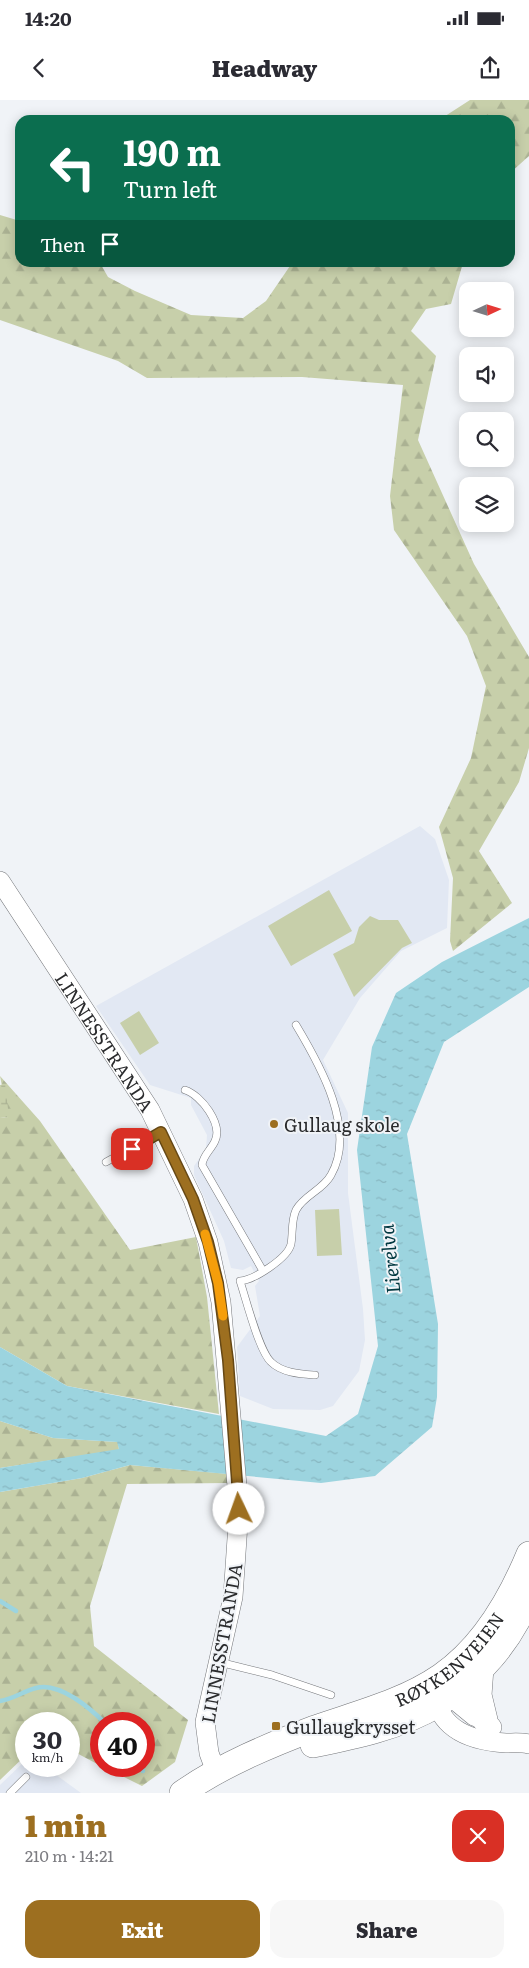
<!DOCTYPE html>
<meta charset="utf-8">
<style>
body{margin:0;font-family:Literata,serif;background:#f7f7f7;color:#2b2b33;height:100vh;display:flex;flex-direction:column;font-size:19px;white-space:nowrap}
*{box-sizing:border-box;margin:0}
p{font-size:16px;color:#7c7c81}
.icon{flex:none;width:28px;height:28px;fill:none;stroke:currentColor;stroke-width:2;stroke-linecap:round;stroke-linejoin:round}
.map{position:relative;height:1693px;overflow:hidden}
.details{display:flex;flex-direction:column;background:#fff;flex:1}
.details>*{flex:none}
.top-card{position:absolute;left:15px;top:15px;width:500px;height:152px;border-radius:15px;box-shadow:0 2px 12px #0003;background:#0b6e4f;color:#fff;overflow:hidden}
.needle{width:32px;rotate:86deg}
.tools{position:absolute;left:459px;top:182px;display:grid;gap:10px}
.tools a{display:grid;place-items:center;width:55px;height:55px;border-radius:10px;background:#fff;box-shadow:0 2px 12px #0003;font-size:25px}
.speed{position:absolute;left:15px;top:1612px;display:flex;gap:10px;font-size:25px;font-weight:700;text-align:center}
.speed>*{display:grid;place-content:center;width:65px;height:65px;border-radius:50%;background:#fff;box-shadow:0 2px 12px #0003;line-height:1}
.speed small{font-size:12px;font-weight:400}
.speed .limit{border:8px solid #d22;background:#fff;color:#111}
.pin{position:absolute;display:grid;place-items:center;width:42px;height:42px;color:#fff;margin:-21px;border-radius:10px;box-shadow:0 2px 8px #0006}
.me{position:absolute;width:55px;margin:-28px;rotate:357deg;stroke-linejoin:round;filter:drop-shadow(0 0 4px #0008)}
.turn{display:flex;align-items:center;gap:18px;height:105px;padding:0 25px;font-size:22px}
.turn .icon{width:65px;height:65px;stroke-width:2.5}
.turn b{display:block;font-size:35px;line-height:42px}
.then{display:flex;align-items:center;height:48px;padding:0 25px;background:#0003;gap:10px;font-size:19px}
.round{display:grid;place-items:center;flex:none;width:52px;height:52px;border-radius:15px;background:#f7f7f7}
.overview{display:flex;align-items:center;justify-content:space-between;height:85px;padding:0 25px}
h1{font-size:30px;font-weight:800;line-height:38px;color:#9d6f20}
.cta{display:flex;gap:10px;margin-top:auto;padding:10px 25px}
.cta a{flex:1;height:58px;border-radius:15px;background:#9d6f20;color:#fff;font-size:20px;font-weight:800;line-height:58px;text-align:center}
.cta a+a{background:#f7f7f7;color:#2b2b33}
.status{display:flex;justify-content:space-between;align-items:center;height:35px;padding:0 25px;background:#fff;direction:ltr}
.status svg{height:14px;fill:currentColor}
header{display:flex;justify-content:space-between;align-items:center;height:65px;padding:0 25px;background:#fff;font-size:22px;font-weight:800}
.map>svg:first-child{display:block}
.built{fill:#e2e8f3}
.green{fill:#c7cfaa}
.forest{fill:url(#forest-firs)}
.wetland{fill:url(#wetland-marsh)}
.water{fill:url(#water-ripples)}
.lines{fill:none;stroke-linecap:round;stroke-linejoin:round}
.stream{stroke:#9cd4df;stroke-width:4.5}
.lane-casing{stroke:#75777b;stroke-width:8}
.secondary-casing{stroke:#75777b;stroke-width:20}
.highway-casing{stroke:#75777b;stroke-width:26}
.lane{stroke:#fff;stroke-width:7}
.secondary{stroke:#fff;stroke-width:19}
.highway{stroke:#fff;stroke-width:25}
.route-casing{stroke:#664815;stroke-width:12}
.route{stroke:#9d6f20;stroke-width:9}
.slow{stroke:#f59e0b;stroke-width:9}
.poi-dot{fill:#9d6f20;stroke:#f0f3f7;stroke-width:2}
.labels{text-anchor:middle;dominant-baseline:central;stroke-width:4;stroke-linejoin:round;paint-order:stroke}
.street-label{font-size:18px;fill:#2a2b2d;stroke:#f0f3f7}
.poi-label{font-size:18px;fill:#2a2b2d;stroke:#f0f3f7;text-anchor:start}
.water-label{font-size:19px;font-style:italic;fill:#023941;stroke:#f0f3f7}
</style>
<div class="status"><b>14:20</b><svg viewBox="0 0 49 12"><path d="M0 12V9h3v3zM5 12V6h3v6zM10 12V3h3v9zM15 12V0h3v12zM26 1h20v11H26zM47 4h2v5h-2z"/></svg></div>
<header><svg class="icon" aria-label="back" viewBox="0 0 24 24"><path d="M15 5l-7 7 7 7"/></svg>Headway<svg class="icon" aria-label="share" viewBox="0 0 24 24"><path d="M12 15V3M7 8l5-5 5 5M5 13v7h14v-7"/></svg></header>
<div class="map">
<svg width="529" height="1693" viewBox="0 0 529 1693">
<defs>
<pattern id="forest-firs" width="22" height="20" patternUnits="userSpaceOnUse" patternTransform="scale(1.25)"><rect width="22" height="20" fill="#c7cfaa"/><path d="M5 1l3.5 6h-7zM16 11l3.5 6h-7z" fill="#abb293"/></pattern>
<pattern id="wetland-marsh" width="20" height="14" patternUnits="userSpaceOnUse" patternTransform="scale(1.25)"><rect width="20" height="14" fill="#c7cfaa"/><path d="M1 5h8M5 5V1M11 12h8M15 12V8" fill="none" stroke="#abb293"/></pattern>
<pattern id="water-ripples" width="26" height="14" patternUnits="userSpaceOnUse" patternTransform="scale(1.25)"><rect width="26" height="14" fill="#9cd4df"/><path d="M2 4q2-2 4 0t4 0M15 11q2-2 4 0t4 0" fill="none" stroke="#87b6c0"/></pattern>
</defs>
<rect width="100%" height="100%" fill="#f0f3f7"/>
<!-- built -->
<path class="built" d="M420,726L435,739L449,780L447,828L401,851L360,898L323,960L348,1013V1093L363,1209L365,1240L359,1271L333,1306L320,1310L273,1309L240,1296L237,1247L260,1216L255,1186L259,1181L251,1166L243,1170L231,1168L224,1141L194,1075V1066L206,1049L207,1035L191,1005V998L150,985L96,906Z
M26,1660V1666H44L81,1693H0V1685Z"/>
<!-- green -->
<path class="green" d="M329,790L352,831L291,866L268,826Z
M370,816L379,820H398L412,843L402,848L354,897L333,854L354,843L359,827Z
M139,911L159,943L140,955L120,923Z
M339,1109L342,1155L317,1156L315,1110Z"/>
<!-- forest -->
<path class="forest" d="M470,0H529V56L510,73V20H439Z
M0,115L20,121V162L100,163L108,177L135,191L191,215L243,218L266,201L292,163H463L451,204L426,209L411,231L436,256L418,340L474,464L529,557V648L519,682L479,751L512,803L453,851L450,841L453,778L439,727L471,658L486,586L467,536L394,430L390,396L403,285L302,277L147,278L118,261L0,220Z
M0,976L40,1021L130,1150L196,1137L207,1197L219,1314L67,1286L0,1247V1018L8,1017Z
M0,1321L53,1338L118,1342L119,1350L0,1368Z
M130,1365L229,1374L230,1383L127,1384L90,1506L94,1546L188,1620L175,1662L142,1686L102,1666H144V1624H101V1666L69,1649V1624H26V1655L0,1680V1392L82,1378Z"/>
<!-- wetland -->
<path class="wetland" d="M5,984L9,1017L0,1018V985Z"/>
<!-- water -->
<path class="water" d="M529,818V887L444,942L407,1034L438,1224L437,1297L432,1327L375,1376L321,1383L130,1365L82,1378L0,1392V1368L119,1349L117,1342L53,1338L0,1321V1247L67,1286L326,1336L358,1314L378,1246L357,1050L372,947L396,893L442,862Z"/>
<g class="lines">
<!-- stream -->
<path class="stream" d="M0,1501L16,1511
M0,1601C13,1599 24,1591 36,1588C59,1581 91,1609 106,1624
M142,1666L143,1671"/>
<!-- lane casing -->
<g class="lane-casing">
<path id="lane" d="M296,925C320,965 357,1030 331,1075C323,1090 304,1095 296,1110C291,1121 293,1133 291,1144C288,1158 254,1180 240,1181C246,1199 259,1251 271,1262C282,1273 301,1274 315,1275
M185,990C201,995 223,1024 215,1041C211,1050 203,1055 202,1065L263,1171
M106,1062L159,1033
M219,1562L272,1575L331,1595
M10,1693L26,1677"/>
</g>
<!-- secondary casing -->
<g class="secondary-casing">
<g id="secondary">
<path id="s1" d="M0,781L150,1010L193,1099L208,1142L221,1202L239,1409L233,1497L205,1622L209,1653L216,1672"/>
<path d="M440,1588L474,1616L485,1620L492,1627"/>
<path d="M434,1593C440,1630 470,1641 506,1643C513,1643 521,1642 529,1644"/>
</g>
</g>
<!-- highway casing -->
<g class="highway-casing">
<g id="highway">
<path d="M481,1568L479,1595L485,1620"/>
<path d="M313,1645C353,1637 401,1627 437,1605C477,1581 513,1539 529,1495"/>
<path id="s2" d="M182,1693C222,1665 270,1645 315,1628C358,1613 403,1602 441,1576C483,1547 510,1500 529,1454"/>
</g>
</g>
<!-- lane -->
<use href="#lane" class="lane"/>
<!-- secondary -->
<use href="#secondary" class="secondary"/>
<!-- highway -->
<use href="#highway" class="highway"/>
</g>
<g class="lines">
<!-- route casing -->
<g class="route-casing">
<path id="route" d="M132,1049L161,1032L193,1099L208,1142L218,1183L228,1260L239,1409"/>
</g>
<!-- route -->
<use href="#route" class="route"/>
<!-- slow -->
<path class="slow" d="M205,1134L218,1183L223,1216"/>
</g>
<!-- markers -->
<g class="poi-dot">
<circle cx="274" cy="1024" r="5"/>
<rect x="271" y="1621" width="10" height="10" rx="2.5"/>
</g>
<g class="labels">
<!-- street labels -->
<g class="street-label">
<text stroke="none"><textPath href="#s1" startOffset="192">LINNESSTRANDA</textPath></text>
<text transform="translate(221 1543) rotate(-80)">LINNESSTRANDA</text>
<text stroke="none"><textPath href="#s2" startOffset="302">RØYKENVEIEN</textPath></text>
</g>
<!-- poi labels -->
<g class="poi-label">
<text x="284" y="1024">Gullaug skole</text>
<text x="286" y="1626">Gullaugkrysset</text>
</g>
<!-- water labels -->
<g class="water-label">
<text transform="translate(389 1159) rotate(-96)">Lierelva</text>
</g>
</g>
</svg>
<div class="tools">
<a><svg class="needle" viewBox="-14 -14 28 28"><path d="M0-13l5 13h-10z" fill="#e53935"/><path d="M0 13l5-13h-10z" fill="#7c7c81"/></svg></a>
<a><svg class="icon" aria-label="sound" viewBox="0 0 24 24"><path d="M4 9h4l5-4v14l-5-4H4zM17 9q2 3 0 6"/></svg></a>
<a><svg class="icon" aria-label="search" viewBox="0 0 24 24"><circle cx="10" cy="10" r="6"/><path d="M15 15l6 6"/></svg></a>
<a><svg class="icon" aria-label="layers" viewBox="0 0 24 24"><path d="M12 4l9 5-9 5-9-5zM3 14l9 5 9-5"/></svg></a>
</div>
<div class="speed"><div>30<small>km/h</small></div><div class="limit">40</div></div>
<div class="pin" style="left:132px;top:1049px;background:#d93025"><svg class="icon" aria-label="arrive" viewBox="0 0 24 24"><path d="M6 21V4h12l-3 4 3 4H6"/></svg></div>
<svg class="me" style="left:239px;top:1409px" viewBox="-20 -20 40 40"><circle r="19" fill="#fff"/><path d="M0-13L10 11 0 6-10 11z" fill="#9d6f20"/></svg>
<div class="top-card">
<div class="turn"><svg class="icon" aria-label="left" viewBox="0 0 24 24"><path d="M17 20v-9H6M10 6l-5 5 5 5"/></svg><div><b>190 m</b>Turn left</div></div>
<div class="then">Then<svg class="icon" aria-label="arrive" viewBox="0 0 24 24"><path d="M6 21V4h12l-3 4 3 4H6"/></svg></div>
</div>
</div>
<section class="details">
<div class="overview"><div><h1>1 min</h1><p>210 m · 14:21</p></div><a class="round" style="background:#d93025;color:#fff"><svg class="icon" aria-label="close" viewBox="0 0 24 24"><path d="M6 6l12 12M18 6L6 18"/></svg></a></div>
<div class="cta"><a>Exit</a><a>Share</a></div>
</section>
